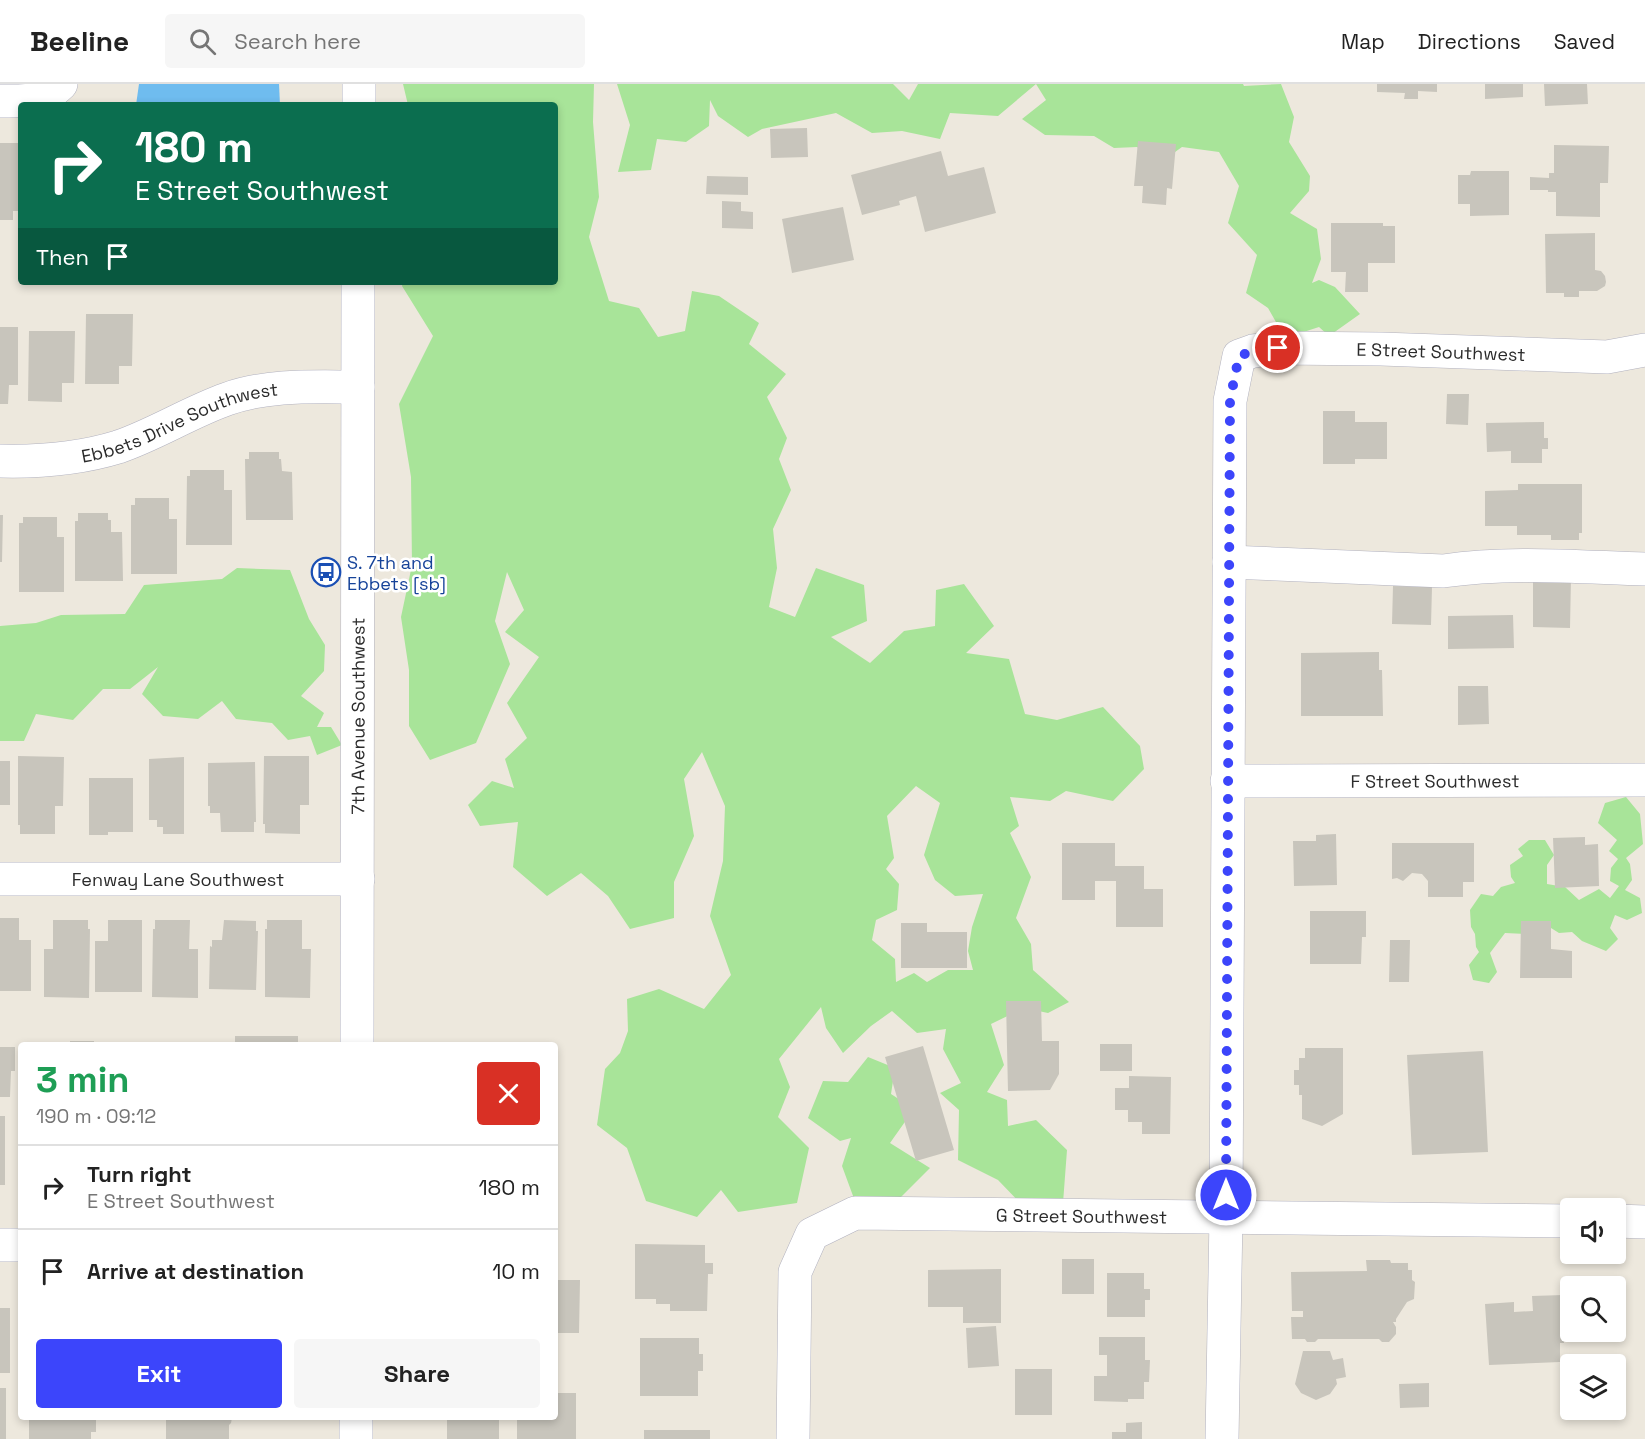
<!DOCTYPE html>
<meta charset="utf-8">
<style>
body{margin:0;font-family:"Space Grotesk",sans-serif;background:#f6f6f6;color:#222;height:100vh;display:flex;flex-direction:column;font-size:22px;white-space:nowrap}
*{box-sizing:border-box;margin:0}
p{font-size:20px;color:#767676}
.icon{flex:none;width:33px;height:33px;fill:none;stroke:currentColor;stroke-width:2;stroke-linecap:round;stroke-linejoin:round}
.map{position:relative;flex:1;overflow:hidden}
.details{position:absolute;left:18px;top:958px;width:540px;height:378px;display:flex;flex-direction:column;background:#fff;border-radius:6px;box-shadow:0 3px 9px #0003}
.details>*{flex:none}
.top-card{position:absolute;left:18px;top:18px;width:540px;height:183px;border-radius:6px;box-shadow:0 3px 9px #0003;background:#0b6e4f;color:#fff;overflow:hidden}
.fabs{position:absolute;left:1560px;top:1114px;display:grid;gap:12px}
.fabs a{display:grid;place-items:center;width:66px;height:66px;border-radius:6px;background:#fff;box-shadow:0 3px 9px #0003;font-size:30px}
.pin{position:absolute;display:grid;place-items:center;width:51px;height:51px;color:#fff;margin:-26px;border:3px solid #fff;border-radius:50%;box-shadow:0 2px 6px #0007}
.me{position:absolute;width:66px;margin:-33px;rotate:0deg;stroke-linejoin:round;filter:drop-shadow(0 0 4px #0008)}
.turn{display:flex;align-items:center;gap:21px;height:126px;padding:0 18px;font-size:27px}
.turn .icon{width:78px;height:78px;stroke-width:2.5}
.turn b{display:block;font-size:42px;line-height:51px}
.then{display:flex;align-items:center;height:57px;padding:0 18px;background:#0003;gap:12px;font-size:22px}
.round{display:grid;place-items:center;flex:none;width:63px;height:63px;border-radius:6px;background:#f6f6f6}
.summary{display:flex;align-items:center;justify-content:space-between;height:102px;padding:0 18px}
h1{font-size:36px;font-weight:600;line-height:45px;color:#1e9e55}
.action{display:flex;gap:12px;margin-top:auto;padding:12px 18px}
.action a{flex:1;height:69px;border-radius:6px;background:#3c45fb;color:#fff;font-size:24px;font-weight:600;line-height:69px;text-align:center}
.action a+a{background:#f6f6f6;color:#222}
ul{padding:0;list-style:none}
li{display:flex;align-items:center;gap:18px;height:84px;padding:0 18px;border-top:2px solid #e0e0e0}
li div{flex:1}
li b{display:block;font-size:22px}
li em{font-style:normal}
header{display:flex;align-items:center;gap:36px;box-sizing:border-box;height:84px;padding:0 30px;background:#fff;border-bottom:2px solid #e0e0e0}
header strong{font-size:28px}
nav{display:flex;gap:33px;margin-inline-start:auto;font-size:21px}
.search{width:420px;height:54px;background:#f6f6f6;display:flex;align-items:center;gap:15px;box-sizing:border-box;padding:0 21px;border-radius:6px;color:#767676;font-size:22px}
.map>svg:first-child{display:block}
.green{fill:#a8e499;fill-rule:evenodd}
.water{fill:#6fbcef}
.building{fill:#c8c5bc}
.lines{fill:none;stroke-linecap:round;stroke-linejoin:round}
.minor-casing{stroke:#b1b1bf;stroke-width:34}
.minor{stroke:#fff;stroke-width:33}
.route{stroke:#3c45fb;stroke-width:10;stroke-dasharray:0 18}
.labels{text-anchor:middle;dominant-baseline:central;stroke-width:5;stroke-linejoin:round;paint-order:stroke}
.street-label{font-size:18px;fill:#2b2b2b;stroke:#fff}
.transit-label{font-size:18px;fill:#164399;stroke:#fff;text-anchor:start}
</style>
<header>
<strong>Beeline</strong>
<div class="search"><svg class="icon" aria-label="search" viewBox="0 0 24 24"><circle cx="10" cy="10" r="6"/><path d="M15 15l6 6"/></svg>Search here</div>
<nav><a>Map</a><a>Directions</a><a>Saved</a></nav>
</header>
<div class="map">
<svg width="1645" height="1355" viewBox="0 0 1645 1355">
<rect width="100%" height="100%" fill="#ede8dd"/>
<!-- green -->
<path class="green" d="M403,0H594L593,38L599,113L589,153L609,217L639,224L658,253L685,247L692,207L719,212L759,239L749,260L786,290L767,313L787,354L779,375L791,406L773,445L777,484L769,523L795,533L816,484L864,501L867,537L831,553L870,579L904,547L935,542L936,506L964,500L994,542L966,569L1009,575L1025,630L1057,636L1103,623L1140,662L1144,685L1113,717L1066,707L1050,717L1010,713L1019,742L1010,749L1031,793L1016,834L1031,860L1033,886L1069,918L1048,929L1024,924L991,940L1004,981L987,1008L1007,1016L1008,1042L1036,1036L1067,1066L1063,1119L1021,1120L998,1096L958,1076L959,1026L940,1009L961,999L943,965L946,945L917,949L892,927L871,942L843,969L826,944L821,923L779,975L790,1003L778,1033L809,1064L797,1119L738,1128L721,1106L697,1133L646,1117L627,1064L597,1041L605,985L620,969L628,947L627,915L659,905L704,925L731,891L710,832L723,777L725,722L702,668L684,695L694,752L674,798V834L630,845L608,812L581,789L547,812L513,783L518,738L480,742L468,721L492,697L514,704L505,675L527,654L507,619L539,573L505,548L524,526L507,488L495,537L510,580L476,659L430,676L409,642V586L401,533L412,481L411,393L399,320L433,252L402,202L403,198H555V21H408ZM916,702L940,719L924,771L935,796L955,812L983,810L972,843L968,867L973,886H948L927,898L914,889L896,898L895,875L872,856L876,836L897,826L899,800L886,785L894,774L887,732Z
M617,0H893L909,16L918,0H1243L1244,2L1281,0L1294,33L1289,58L1310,92L1309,107L1290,129L1317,145L1321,175L1312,199L1319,196L1335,203L1360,230L1329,252L1319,243L1285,254L1268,224L1246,209L1257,171L1228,139L1239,102L1219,68L1182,63L1175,68L1149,71L1137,63L1114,64L1094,52L1045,51L1022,35L1046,16L1036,0L998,32L950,29L940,55L902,47L872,49L836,29L762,45L748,53L718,32L710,16L709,42L686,58L657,55L651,86L618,88L630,41Z
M237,484L290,486L309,535L325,561L324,587L301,612L324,629L317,643H331L342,661L317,671L310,652L288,656L272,639L236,635L222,617L198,635L163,632L142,610L158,583L130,605H103L73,636L36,630L24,657H0V542L36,539L61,531L125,530L144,501L222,495Z
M1626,713L1640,730L1643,760L1626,774L1630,780L1632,796L1625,806L1640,814L1642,829L1627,836L1615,831L1610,844L1618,855L1606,867L1582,857L1572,848L1559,849L1551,844L1529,850L1505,849L1490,869L1497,888L1489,899L1473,896L1469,881L1479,868L1476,863L1475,850L1471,843L1470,826L1481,810L1493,812L1501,803L1515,799L1511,793L1510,781L1523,772L1518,765L1529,756H1545L1554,771L1547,781V800L1565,803L1579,816L1599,805L1610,814L1619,802L1610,797L1611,784L1618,775L1609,767L1617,756L1598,739L1605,719Z
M868,973L895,984L891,1010L914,1025L890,1059L930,1084L896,1118L856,1120L842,1082L851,1054L840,1057L808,1034L823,997L848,998Z"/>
<!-- water -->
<path class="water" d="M139,0H279L280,21H136Z"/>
<!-- building -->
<path class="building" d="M1377,0H1437V8L1418,7V15H1404L1405,9L1377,8Z
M1485,0H1523V13L1485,15Z
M1544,0H1587L1588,20L1545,22Z
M807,44L808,73L771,74L770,45Z
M1138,57L1176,60L1172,105L1167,104L1166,121L1142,119L1143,102H1134Z
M0,59H20L21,61V127H13V136H0Z
M1554,61L1609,62L1608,99H1600V133L1556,132V108H1548V106H1530V93L1549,94V89H1554Z
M941,67L948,92L984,83L996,129L925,148L916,112L899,117L900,121L862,131L851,91Z
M1471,87H1509V131L1470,132V120H1458V91H1470Z
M707,92L748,93V111L706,110Z
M722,117L741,118V127L753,128V145L722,144Z
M843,123L854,176L792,189L782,135Z
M1331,139H1383V142H1395V179H1368V208H1345L1346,188H1331Z
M1595,149V186L1601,187L1605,192L1606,198L1605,202L1597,207H1579V213H1564V209H1546L1545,150Z
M86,230H133L132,282H119V300H85Z
M0,243H18V301H9L8,320H0Z
M29,247H75L74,299H62V318L28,317Z
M1447,310H1469L1468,341L1446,340Z
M1323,327H1355V338H1387V375H1355V380H1323Z
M1544,338V354H1548V365H1542V379H1511V367L1487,368L1486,339Z
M249,368H279V375H281L282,387L292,388L293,436H246L245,375H249Z
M190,386H224V406H232V461H186L187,392H190Z
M1518,400H1582V449H1579V456H1551V451H1517V442H1485V407L1518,406Z
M135,414H169V435H177V490H131V421H135Z
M78,429H108V436H111V448H122L123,497H75V437H78Z
M0,431H3L2,478H0Z
M23,433H57V453H64V508H19V439H23Z
M1533,493H1571L1570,544L1533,543Z
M1393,502L1432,503L1431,541L1392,540Z
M1513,531L1514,564L1448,565V532Z
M1379,568V586H1382L1383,632H1301V569Z
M1458,602H1488L1489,640L1458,641Z
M18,672L64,673L63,722H55V750H20V741H18Z
M264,672H309V721H300V750L265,749V740H263Z
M184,673V750H163V743H157V736H149V675Z
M0,677H10V721H0Z
M255,678L256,738H254V748H221L220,729H210V722H208V679Z
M89,694H133V748H108V751H89Z
M1336,750L1337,801L1294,802L1293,757H1316V751Z
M1585,753V761L1598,760L1599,802L1555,804L1553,754Z
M1062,759H1115V782H1144V805H1163V843H1116V797H1095V816H1062Z
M1392,759H1474V798H1463V813H1428V797L1422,790L1412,789L1403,797L1397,794L1392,795Z
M1310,827H1366V853H1362L1361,880H1310Z
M0,834H19V856H31V907H0Z
M53,836H88V845H90L89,914L44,913V865H53Z
M108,836H142V908H95V857H108Z
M155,836H190L189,865H198V914L152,913L153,845H155Z
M224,836L256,837V847H258L256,906L209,905L210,862L212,863V856H222Z
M267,836H302V865H311L310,914L265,913V845H267Z
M1521,837H1551V865L1572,867V894H1520Z
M901,839H927V848H967V884H901Z
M1390,856H1410L1409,898H1389Z
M1006,917H1041L1042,957H1059V990L1050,1006L1008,1007Z
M235,952H298V962H235Z
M70,957H94V962H70Z
M144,958H168V962H144Z
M1100,960H1132V987H1100Z
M923,962L954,1066L916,1077L885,973Z
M0,963H15V987H11L10,1013H0Z
M1305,964H1343V1030L1322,1042L1302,1035V1011H1299V1001H1294V986H1299V974H1305Z
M1483,967L1488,1068L1412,1071L1407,971Z
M1129,992L1171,993L1170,1050H1142V1038H1128V1026H1115V1004H1129Z
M0,1032H5V1101H0Z
M635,1160L705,1161V1179H713V1190H708L707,1227H670V1220H656V1215H635Z
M1062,1175H1094V1210H1062Z
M1366,1176H1390L1391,1179H1408V1186H1412V1196L1415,1198L1414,1215L1407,1218L1396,1235V1238H1393L1396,1243V1250L1389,1258H1382L1379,1255H1318L1315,1258H1307L1305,1255H1292L1291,1233H1303V1227H1292L1291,1188L1367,1187Z
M1001,1185V1239H963V1223H928V1186Z
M1107,1189H1144V1205H1150V1216H1145V1233H1107Z
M555,1196H580L579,1249H555Z
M1570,1203V1233H1568V1237H1563L1564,1259H1560V1278L1489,1281L1485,1220L1514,1218V1228L1533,1227L1532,1212L1563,1211V1204Z
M0,1224H10V1289H0Z
M996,1242L999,1282L968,1284L966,1244Z
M1099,1253H1145V1276H1150L1149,1298H1144V1315H1128V1318L1094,1317V1292H1107V1271H1099Z
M640,1254H699V1270H703V1287H698V1312H640Z
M1303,1267H1330L1333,1276L1343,1274L1346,1293L1336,1295L1337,1300L1330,1310L1316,1316L1301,1309L1295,1300Z
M1015,1285H1052V1331H1015Z
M1429,1299V1323L1400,1324L1399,1300Z
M0,1304H6V1355H0Z
M555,1309H576V1355H517V1334H555Z
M29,1334H96V1348H91V1355H29Z
M169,1334H232L231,1339L229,1341V1355H166V1336H169Z
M447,1334H499V1355H447Z
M1142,1338V1355H1112V1348H1126V1339Z
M644,1346H710V1355H644Z"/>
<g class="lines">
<!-- minor casing -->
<g class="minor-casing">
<g id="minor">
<path d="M0,17C26,17 42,19 61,0"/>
<path d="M359,21V0"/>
<path id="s1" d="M0,377C40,378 79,375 118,363C154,351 190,328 227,315C269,300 315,303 358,303"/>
<path d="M1229,478L1443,487C1509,477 1578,483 1645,485"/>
<path id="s2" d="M1227,697L1645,696"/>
<path id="s3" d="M0,795H358"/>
<path id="s4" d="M357,962L358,198"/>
<path d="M1616,1137L1645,1138"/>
<path d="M0,1161H21"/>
<path d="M356,1355V1334"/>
<path id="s5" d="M793,1355L795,1188L812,1150L855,1129L1570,1137"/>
<path id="s6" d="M1222,1355L1226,1134L1230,317L1239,272L1253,267L1278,264L1381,265L1607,273L1645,266"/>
</g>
</g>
<!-- minor -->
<use href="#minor" class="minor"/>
</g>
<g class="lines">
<!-- route -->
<path class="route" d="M1226,1111L1230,316L1239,272L1253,267L1278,264"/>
</g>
<!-- icons -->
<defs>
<g id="bus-ring" transform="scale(1.5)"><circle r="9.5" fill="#fff" stroke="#1a4fb4" stroke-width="1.5"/><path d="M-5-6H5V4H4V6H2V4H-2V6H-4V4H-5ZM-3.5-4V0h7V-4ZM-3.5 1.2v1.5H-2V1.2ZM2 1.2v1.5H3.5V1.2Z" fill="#1a4fb4"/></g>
</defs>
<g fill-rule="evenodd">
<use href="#bus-ring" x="326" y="488"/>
</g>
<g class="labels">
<!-- street labels -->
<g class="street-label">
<text stroke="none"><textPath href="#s6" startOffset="1287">E Street Southwest</textPath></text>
<text stroke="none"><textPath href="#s1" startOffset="186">Ebbets Drive Southwest</textPath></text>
<text stroke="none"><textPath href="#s4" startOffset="330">7th Avenue Southwest</textPath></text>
<text stroke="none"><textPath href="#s2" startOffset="208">F Street Southwest</textPath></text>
<text stroke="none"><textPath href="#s3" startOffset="178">Fenway Lane Southwest</textPath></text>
<text stroke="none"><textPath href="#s5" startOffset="483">G Street Southwest</textPath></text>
</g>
<!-- transit labels -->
<g class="transit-label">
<text x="347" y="478">S. 7th and<tspan x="347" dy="21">Ebbets [sb]</tspan></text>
</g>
</g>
</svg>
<div class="fabs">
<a><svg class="icon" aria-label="sound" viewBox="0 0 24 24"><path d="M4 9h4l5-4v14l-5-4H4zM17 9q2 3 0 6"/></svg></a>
<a><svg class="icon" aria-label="search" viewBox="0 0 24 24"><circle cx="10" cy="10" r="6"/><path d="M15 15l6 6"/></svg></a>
<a><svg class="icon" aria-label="layers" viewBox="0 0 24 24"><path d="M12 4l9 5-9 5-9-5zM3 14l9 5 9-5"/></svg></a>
</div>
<div class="pin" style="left:1278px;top:264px;background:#d93025"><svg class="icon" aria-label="arrive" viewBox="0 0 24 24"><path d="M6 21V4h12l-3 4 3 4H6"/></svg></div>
<svg class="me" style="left:1226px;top:1111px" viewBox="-20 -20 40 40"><circle r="17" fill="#3c45fb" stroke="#fff" stroke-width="3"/><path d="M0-11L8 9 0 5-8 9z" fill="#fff"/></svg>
<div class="top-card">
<div class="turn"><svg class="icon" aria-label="right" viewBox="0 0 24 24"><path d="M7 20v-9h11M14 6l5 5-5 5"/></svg><div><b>180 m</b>E Street Southwest</div></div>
<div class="then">Then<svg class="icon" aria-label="arrive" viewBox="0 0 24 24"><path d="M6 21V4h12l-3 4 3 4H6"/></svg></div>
</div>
<section class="details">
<div class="summary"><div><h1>3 min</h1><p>190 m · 09:12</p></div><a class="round" style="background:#d93025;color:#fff"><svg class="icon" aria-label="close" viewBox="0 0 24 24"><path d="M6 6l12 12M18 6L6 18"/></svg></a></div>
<ul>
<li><svg class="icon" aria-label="right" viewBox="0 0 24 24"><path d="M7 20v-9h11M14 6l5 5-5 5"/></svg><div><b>Turn right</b><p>E Street Southwest</p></div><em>180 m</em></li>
<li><svg class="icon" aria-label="arrive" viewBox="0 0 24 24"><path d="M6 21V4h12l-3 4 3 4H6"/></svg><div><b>Arrive at destination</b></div><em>10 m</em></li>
</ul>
<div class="action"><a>Exit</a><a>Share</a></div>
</section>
</div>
